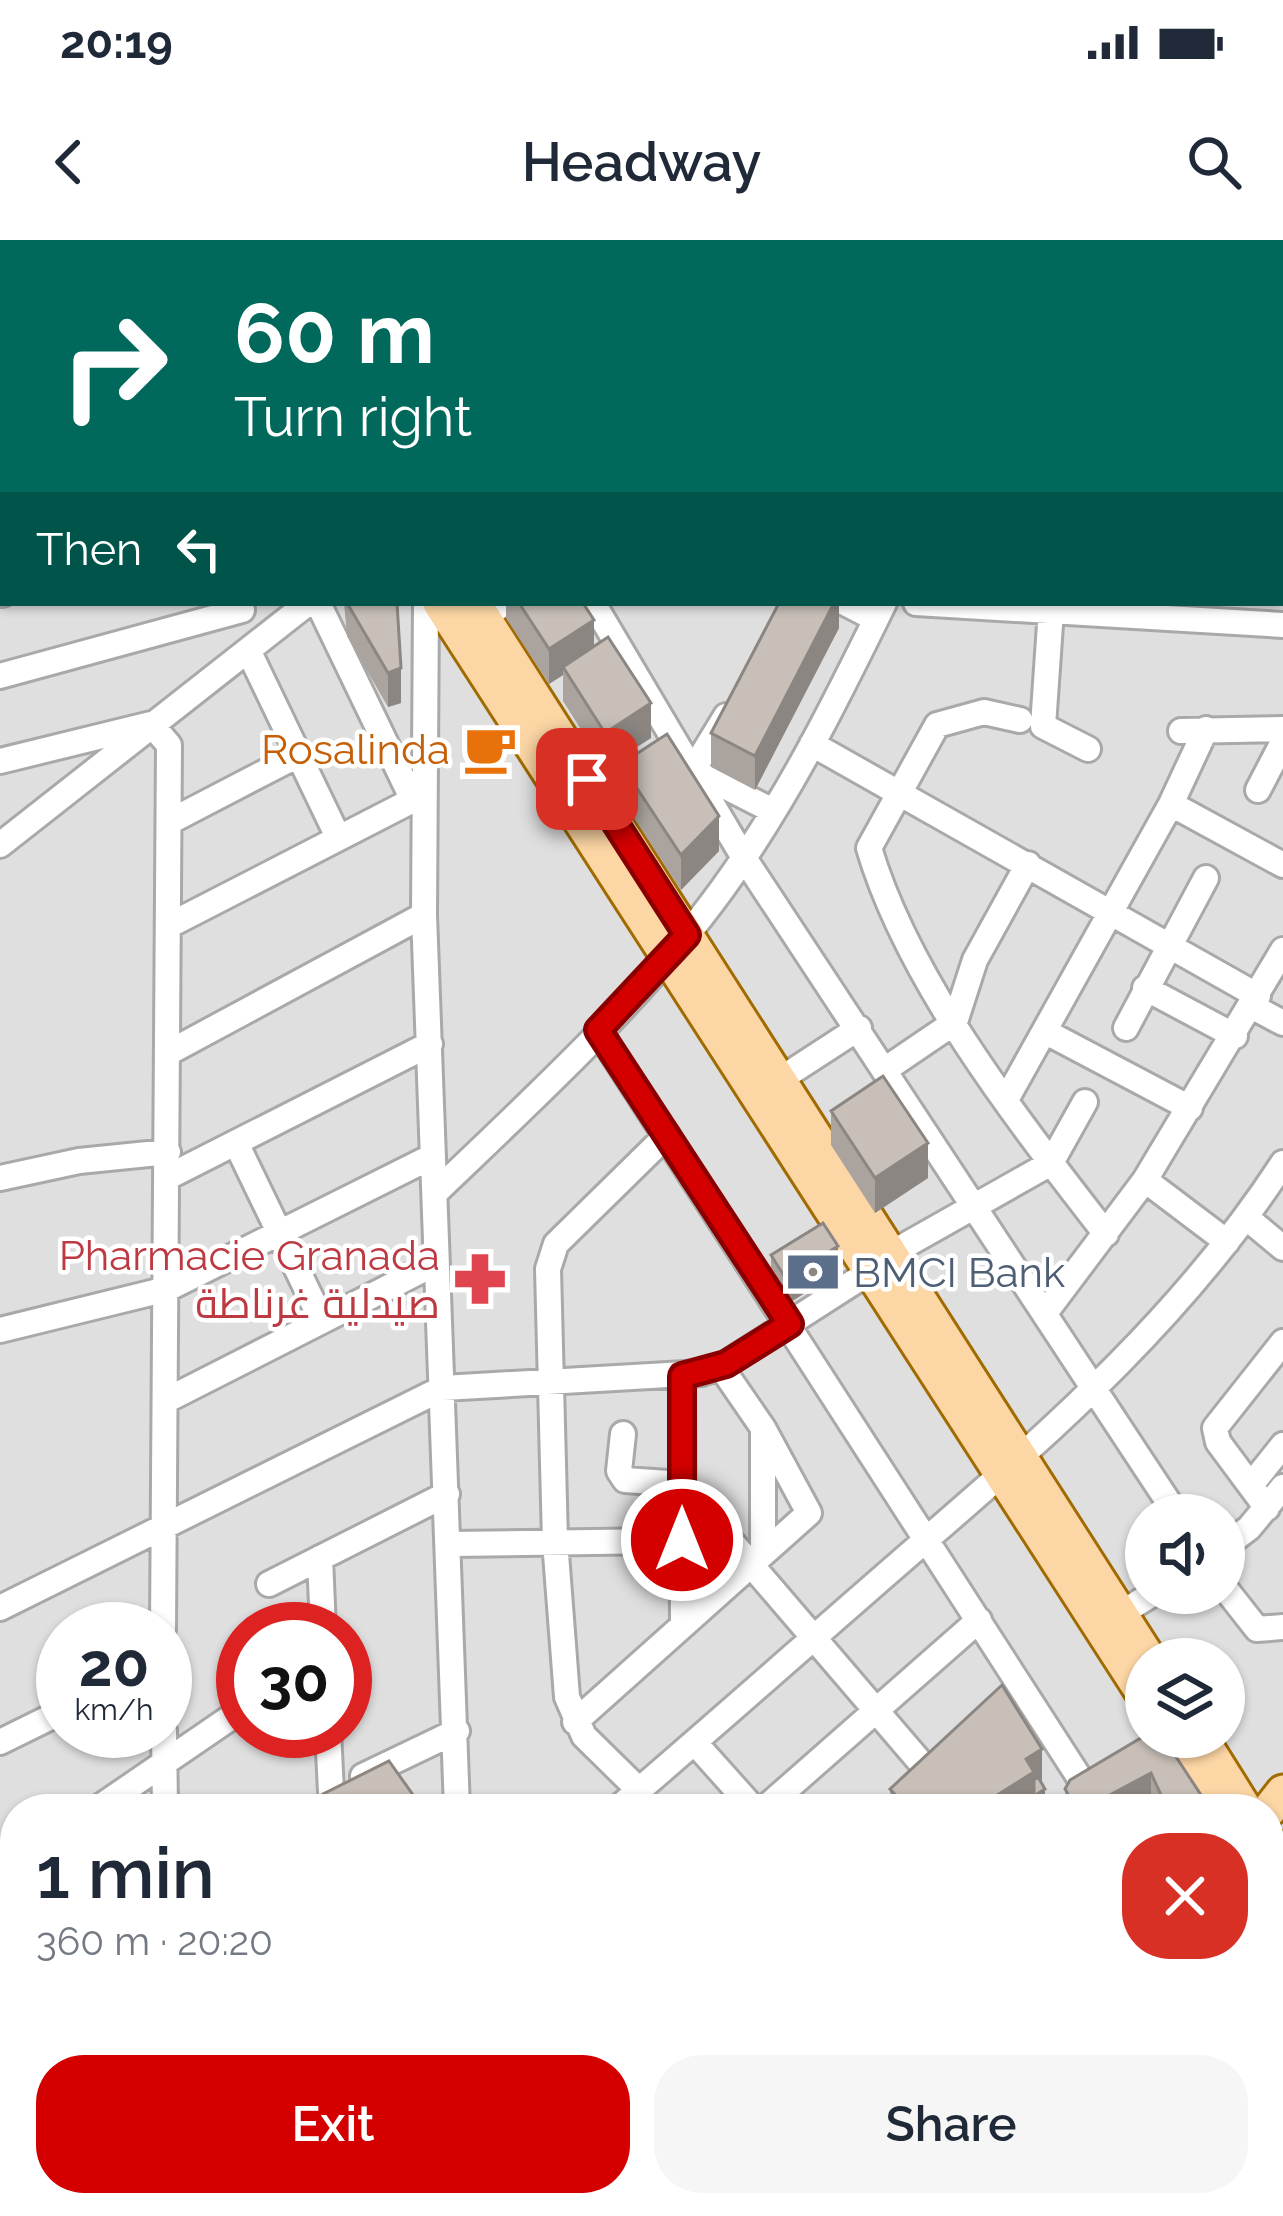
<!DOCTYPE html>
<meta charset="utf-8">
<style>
body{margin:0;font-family:Raleway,Cairo,sans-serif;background:#f6f6f7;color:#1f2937;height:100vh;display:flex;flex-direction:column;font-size:45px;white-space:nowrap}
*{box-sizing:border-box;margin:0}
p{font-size:39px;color:#747a83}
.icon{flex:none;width:66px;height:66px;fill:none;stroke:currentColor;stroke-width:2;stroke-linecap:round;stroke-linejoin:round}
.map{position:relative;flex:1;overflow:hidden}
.sheet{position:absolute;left:0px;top:1554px;width:1284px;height:423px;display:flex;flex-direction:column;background:#fff;border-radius:48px 48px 0 0;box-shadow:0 3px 9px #0004}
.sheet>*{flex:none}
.top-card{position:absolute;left:0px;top:0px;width:1284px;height:366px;box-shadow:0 3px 9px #0004;background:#00695c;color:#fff;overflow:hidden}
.tools{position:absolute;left:1125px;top:1254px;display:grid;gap:24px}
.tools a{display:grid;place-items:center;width:120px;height:120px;border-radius:50%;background:#fff;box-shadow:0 3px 9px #0004;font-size:60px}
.speed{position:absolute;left:36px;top:1362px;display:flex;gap:24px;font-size:60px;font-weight:700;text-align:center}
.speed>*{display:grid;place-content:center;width:156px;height:156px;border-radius:50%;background:#fff;box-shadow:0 3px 9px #0004;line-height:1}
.speed small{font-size:30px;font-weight:400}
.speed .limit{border:18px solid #d22;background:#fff;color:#111}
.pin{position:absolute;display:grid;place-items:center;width:102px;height:102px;color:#fff;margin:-51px;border-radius:24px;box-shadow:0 6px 18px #0006}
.me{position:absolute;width:132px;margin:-66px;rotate:0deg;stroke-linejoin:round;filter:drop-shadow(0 0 9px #0008)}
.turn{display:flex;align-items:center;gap:42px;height:252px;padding:0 36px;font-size:54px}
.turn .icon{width:156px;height:156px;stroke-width:2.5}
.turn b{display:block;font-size:84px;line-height:102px}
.then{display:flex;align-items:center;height:114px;padding:0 36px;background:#0003;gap:24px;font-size:45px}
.round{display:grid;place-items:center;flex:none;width:126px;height:126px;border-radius:48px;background:#f6f6f7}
.summary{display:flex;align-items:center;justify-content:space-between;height:204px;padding:0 36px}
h1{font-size:72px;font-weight:600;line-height:90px}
.cta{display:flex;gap:24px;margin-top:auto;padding:24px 36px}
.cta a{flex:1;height:138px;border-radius:48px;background:#d40000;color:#fff;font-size:48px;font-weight:600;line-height:138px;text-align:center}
.cta a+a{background:#f6f6f7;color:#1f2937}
.status{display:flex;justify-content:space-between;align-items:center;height:84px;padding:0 60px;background:#fff;direction:ltr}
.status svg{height:33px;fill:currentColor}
header{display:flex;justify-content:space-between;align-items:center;height:156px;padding:0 36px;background:#fff;font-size:54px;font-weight:600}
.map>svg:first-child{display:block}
.residential{fill:#e0dfdf;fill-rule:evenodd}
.commercial{fill:#f2dad9}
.education{fill:#ffffe5}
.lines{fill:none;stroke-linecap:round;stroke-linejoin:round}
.minor-casing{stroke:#a9a9a9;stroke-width:30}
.major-casing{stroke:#a06b00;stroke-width:39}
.minor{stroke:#fff;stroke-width:24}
.major{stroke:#fcd6a4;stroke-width:33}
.wall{fill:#aba49e}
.shaded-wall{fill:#8b8681}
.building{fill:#c7bfb8;stroke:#8b8681;stroke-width:3}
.route-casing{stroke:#8a0000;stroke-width:30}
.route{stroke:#d40000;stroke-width:21}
.labels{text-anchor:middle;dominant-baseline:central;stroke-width:9;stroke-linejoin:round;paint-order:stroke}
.food-label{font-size:42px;fill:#c56008;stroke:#fff;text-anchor:end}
.health-label{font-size:42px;fill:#be3a42;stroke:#fff;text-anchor:end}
.service-label{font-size:42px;fill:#4e5e75;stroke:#fff;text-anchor:start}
</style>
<div class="status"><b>20:19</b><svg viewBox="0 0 49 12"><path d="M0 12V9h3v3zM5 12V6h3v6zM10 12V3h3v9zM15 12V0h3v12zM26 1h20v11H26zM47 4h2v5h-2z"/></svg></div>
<header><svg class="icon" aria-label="back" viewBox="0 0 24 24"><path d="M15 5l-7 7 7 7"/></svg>Headway<svg class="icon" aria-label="search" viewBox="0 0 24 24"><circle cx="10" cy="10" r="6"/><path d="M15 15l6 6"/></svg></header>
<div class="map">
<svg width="1283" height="1976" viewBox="0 0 1283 1976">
<rect width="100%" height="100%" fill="#f2efe9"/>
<!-- residential -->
<path class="residential" d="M0,0H1283V1976H0ZM3,3H1281V363H3ZM1146,1275H1224V1353H1146ZM63,1389H165V1491H63ZM243,1389H345V1491H243ZM1146,1419H1224V1497H1146ZM15,1569H1269V1962H15Z"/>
<!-- commercial -->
<path class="commercial" d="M15,1794V1962H127L111,1976H0V1804Z"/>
<!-- education -->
<path class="education" d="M1281,1707L1283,1976H1017L1028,1962H1269V1710Z"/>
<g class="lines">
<!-- minor casing -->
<g class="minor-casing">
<path id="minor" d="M247,0L250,3
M268,0V3
M395,0V3
M1033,3L1035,0
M1144,3L1146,0
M1238,3L1239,0
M1281,106L1283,104
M0,116L3,119
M1281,125L1283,128
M0,140L3,138
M0,243L3,241
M1281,285H1283
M0,322L3,321
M0,354H3
M318,363L413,560
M426,363L424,675L457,1569
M593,363L744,618L1177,1275
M845,363L876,379
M916,363L1283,385
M1051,370L1043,486L1088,509
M484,377L505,363
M249,412L338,597
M0,436L242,370
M726,476L693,530L773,571
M1020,480L984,472L937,485L869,608C909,743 1020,883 1106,994
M1181,491L1283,489
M812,504L1258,756
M0,521L151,484L169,505L163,1389
M1258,550L1283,502
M1171,564L1283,625
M169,582L298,515
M0,605L308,363
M168,686L413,560L423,564
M1145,748L1235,796
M1253,767L1283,783
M1126,788L1206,638
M598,791L1088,1551
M1046,792L1190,868
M168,813L424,675
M886,829L955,782L975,720L1028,624
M779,840L859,788
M1007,858L1171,564L1206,489
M236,903L322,1081
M168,937L430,804
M0,938L79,921L168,912
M1145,940L1227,1002
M435,953C534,858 642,760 723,648C787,560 836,461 884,363
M1247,978L1283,1008
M890,1014L1051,923L1085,862
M1045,1073L1145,940L1283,710
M0,1090L167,1049L433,916
M682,1136L683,1382
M167,1160L436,1023
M623,1194L619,1231L625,1240L682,1244
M1251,1245L1283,1205
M1267,1268L1218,1202L1215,1188L1283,1102
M450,1304L730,1300L927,1530
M1224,1307L1249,1288L1283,1247
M763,1311V1190
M320,1318L323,1389
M269,1344L447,1254
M1224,1347L1257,1389L1283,1387
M0,1368L443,1148L702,1133L726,1124L871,1031
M1120,1374L1154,1353
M575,1482L809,1273L763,1188L721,1127
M164,1491L165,1569
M328,1491L331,1552
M0,1502L63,1471
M695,1503L754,1569
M363,1536L457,1491
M639,1550L584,1496L567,1457L555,1301L548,1029L556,1004L667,895
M97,1569L243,1469
M617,1569C721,1480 823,1389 927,1299C1059,1185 1187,1071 1283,923
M764,1569L979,1380
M0,1637L15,1626
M0,1727L15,1752
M0,1781L15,1771
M197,1962L210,1976
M572,1962L603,1976
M153,1976L168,1962
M304,1976L308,1962
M403,1976L406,1962
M512,1976L514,1962
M708,1976L719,1962L737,1976
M953,1976L964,1962
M984,1976L994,1962"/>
</g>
<!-- major casing -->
<g class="major-casing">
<path id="major" d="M22,0L26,3
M69,0L73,3
M440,363L1146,1458
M474,363L1149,1419
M1171,1497L1218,1569
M1200,1497L1245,1569
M1269,1570L1283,1552
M1269,1603L1283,1621
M1269,1640L1283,1659"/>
</g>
<!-- minor -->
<use href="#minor" class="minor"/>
<!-- major -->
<use href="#major" class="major"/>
</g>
<!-- wall -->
<path class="wall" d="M94,0H165V3H98Z
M344,363H397L401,463L388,467L347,396Z
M506,363H583L594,407L651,498L605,527L563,461V435L549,444L506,378Z
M839,363V388L755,550L711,527V493Z
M621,524L719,611L681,650L621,558Z
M831,871L928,938L875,973L831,905Z
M771,1015L838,1032L786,1065L771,1041Z
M1146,1495L1203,1569H1065V1549Z
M1042,1544L1045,1558L1030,1569H890V1549Z
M15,1779V1914L0,1892V1789Z
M1283,1814V1895L1273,1906L1269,1902V1830Z
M1283,1910V1976L1278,1960L1269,1948V1920Z
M82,1962H106L90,1973Z"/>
<!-- shaded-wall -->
<path class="shaded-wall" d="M834,363H839V388L755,550V516Z
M594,380V414L563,427V435L549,444V409Z
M401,428V463L388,467V433Z
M651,463V498L605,527V493Z
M719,576V611L681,650V615Z
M928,903V938L875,973V938Z
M838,1006V1032L786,1065V1039Z
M1042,1509V1544L1045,1549V1558L1030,1569H975L1026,1519Z
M1151,1533V1568L1106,1569V1557Z
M1283,1868V1895L1273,1906V1880Z
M90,1962H106L90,1973Z
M901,1962H929L918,1976H890Z
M1195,1962H1218L1206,1976H1182Z"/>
<!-- building -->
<path class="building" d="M138,0H164V3H142Z
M347,363H397L401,428L388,433Z
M519,363H583L594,380L549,409Z
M779,363H834L755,516L711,493Z
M608,397L651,463L605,493L563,427Z
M667,494L719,576L681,615L621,524Z
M883,836L928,903L875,938L831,871Z
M823,983L838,1006L786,1039L771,1015Z
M1002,1445L1042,1509L1026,1519L1034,1532L975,1569H908L890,1549Z
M1146,1495V1497H1163L1203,1558L1199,1569H1163L1166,1566L1151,1533L1106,1557L1113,1569H1077L1065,1549L1070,1540Z
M389,1521L423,1569H302L323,1554Z
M1038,1537L1045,1549L1034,1556V1540Z
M15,1779V1879L0,1858V1789Z
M1283,1814V1868L1273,1880L1269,1876V1830Z
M1283,1910V1936L1281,1938L1269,1920Z
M1283,1945V1976H1272Z
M838,1962H901L890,1976H827Z
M1140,1962H1195L1182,1976H1128Z"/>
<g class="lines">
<!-- route casing -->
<g class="route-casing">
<path id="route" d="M587,539L687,695L598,790L790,1084L726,1124L682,1136V1300"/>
</g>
<!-- route -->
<use href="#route" class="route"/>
</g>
<!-- icons -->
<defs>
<g id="cafe-bare" transform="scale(4.14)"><path d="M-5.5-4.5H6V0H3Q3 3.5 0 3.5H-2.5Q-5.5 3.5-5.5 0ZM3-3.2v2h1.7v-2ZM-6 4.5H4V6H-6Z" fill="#e8710a" stroke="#fff" stroke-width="2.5" paint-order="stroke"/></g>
<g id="bank-bare" transform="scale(4.14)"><path d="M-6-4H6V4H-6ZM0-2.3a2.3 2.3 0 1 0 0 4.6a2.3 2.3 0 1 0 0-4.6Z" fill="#5c6f8a" stroke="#fff" stroke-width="2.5" paint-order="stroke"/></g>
<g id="pharmacy-bare" transform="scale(4.14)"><path d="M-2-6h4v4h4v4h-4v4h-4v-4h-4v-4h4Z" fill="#e0444e" stroke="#fff" stroke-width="2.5" paint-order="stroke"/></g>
</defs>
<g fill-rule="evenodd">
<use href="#cafe-bare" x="490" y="509"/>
<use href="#bank-bare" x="813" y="1032"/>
<use href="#pharmacy-bare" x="480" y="1039"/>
</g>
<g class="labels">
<!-- food labels -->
<g class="food-label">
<text x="450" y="509">Rosalinda</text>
</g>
<!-- health labels -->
<g class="health-label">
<text x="440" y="1015">Pharmacie Granada<tspan x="440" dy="48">صيدلية غرناطة</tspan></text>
</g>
<!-- service labels -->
<g class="service-label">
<text x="853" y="1032">BMCI Bank</text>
</g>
</g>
</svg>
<div class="tools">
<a><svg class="icon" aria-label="sound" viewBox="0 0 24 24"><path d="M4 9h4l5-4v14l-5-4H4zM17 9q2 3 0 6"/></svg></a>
<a><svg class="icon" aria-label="layers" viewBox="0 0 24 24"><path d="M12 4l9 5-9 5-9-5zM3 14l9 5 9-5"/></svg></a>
</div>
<div class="speed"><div>20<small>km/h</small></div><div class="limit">30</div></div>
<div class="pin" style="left:587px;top:539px;background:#d93025"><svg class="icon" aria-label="arrive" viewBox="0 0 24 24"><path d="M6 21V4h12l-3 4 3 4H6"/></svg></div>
<svg class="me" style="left:682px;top:1300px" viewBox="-20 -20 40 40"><circle r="17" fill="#d40000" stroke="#fff" stroke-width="3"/><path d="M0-11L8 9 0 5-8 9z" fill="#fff"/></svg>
<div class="top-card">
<div class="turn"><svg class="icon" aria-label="right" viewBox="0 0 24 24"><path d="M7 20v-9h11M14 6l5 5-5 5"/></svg><div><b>60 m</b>Turn right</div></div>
<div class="then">Then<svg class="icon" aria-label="left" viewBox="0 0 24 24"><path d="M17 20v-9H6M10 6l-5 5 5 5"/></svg></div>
</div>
<section class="sheet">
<div class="summary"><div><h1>1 min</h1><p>360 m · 20:20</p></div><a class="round" style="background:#d93025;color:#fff"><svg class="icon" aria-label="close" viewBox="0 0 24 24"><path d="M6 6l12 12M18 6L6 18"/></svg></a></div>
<div class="cta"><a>Exit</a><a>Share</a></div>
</section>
</div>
